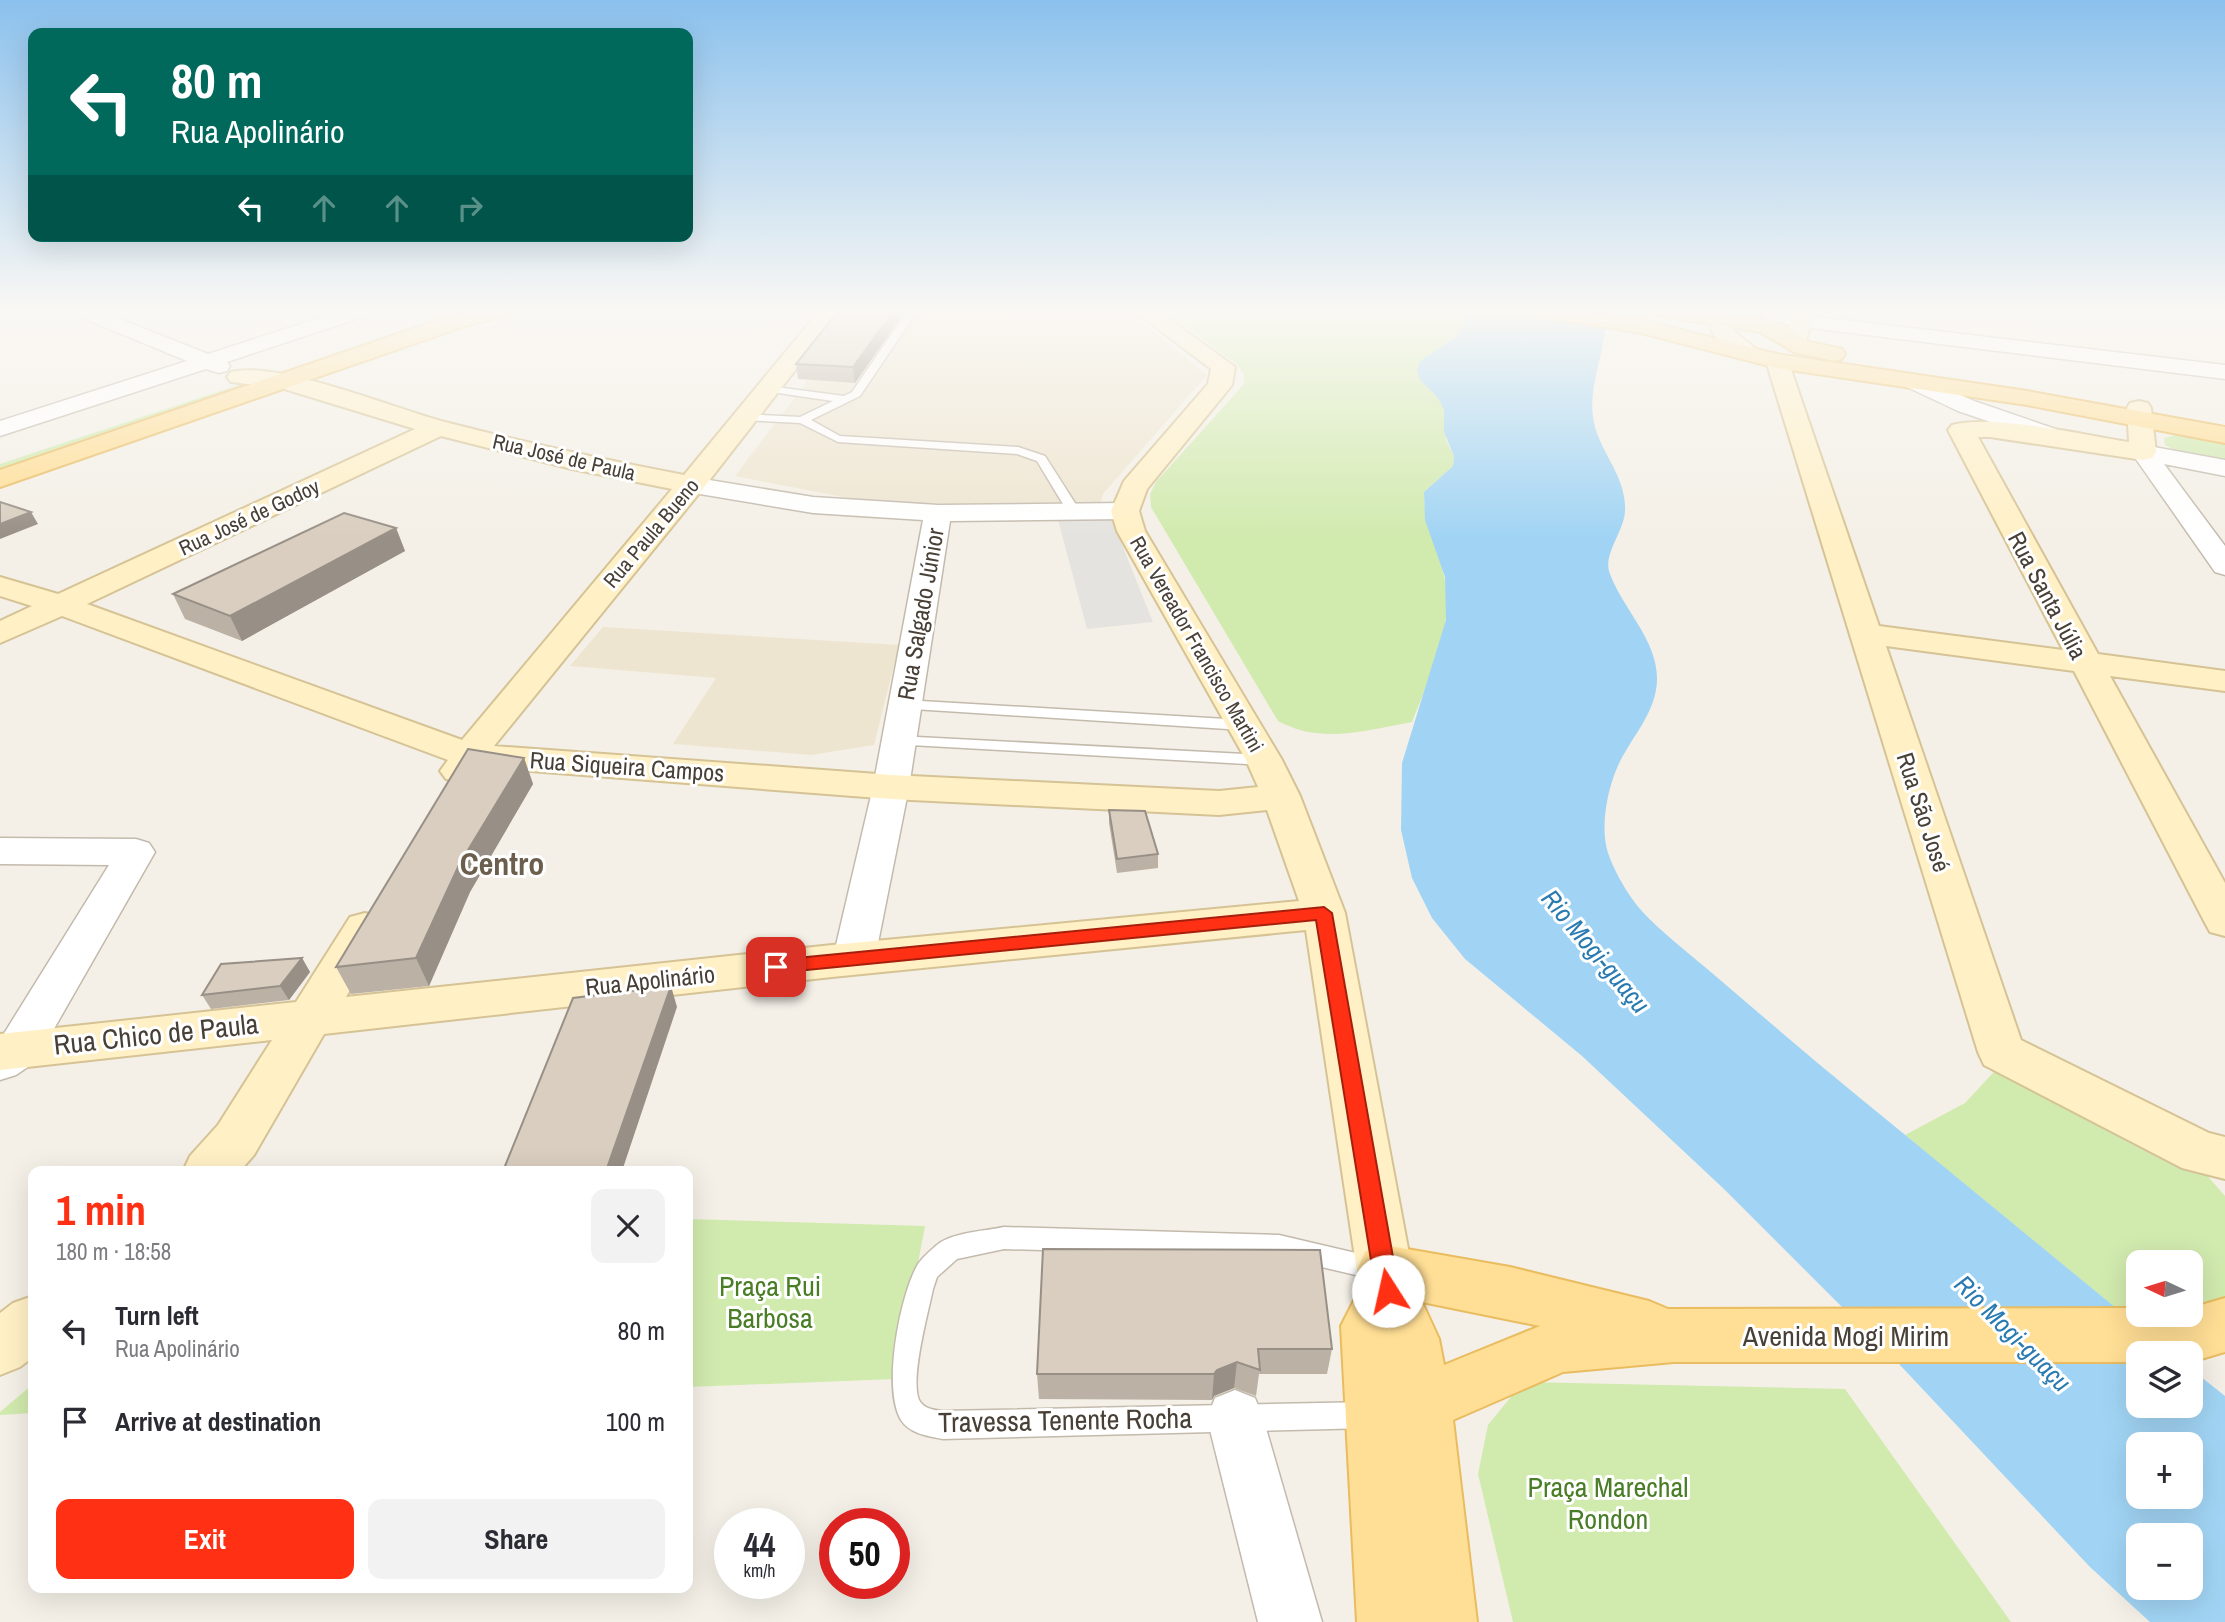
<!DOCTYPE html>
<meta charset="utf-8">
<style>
body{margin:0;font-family:"Archivo Narrow",sans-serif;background:#f2f2f3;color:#2b2b33;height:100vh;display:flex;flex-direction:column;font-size:26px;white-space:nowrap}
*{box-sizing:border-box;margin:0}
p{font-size:23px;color:#7c7c81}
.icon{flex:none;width:38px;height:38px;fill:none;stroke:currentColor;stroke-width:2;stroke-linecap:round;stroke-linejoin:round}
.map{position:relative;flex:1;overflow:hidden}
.side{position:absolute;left:28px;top:1166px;width:665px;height:427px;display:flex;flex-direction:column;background:#fff;border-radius:14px;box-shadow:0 7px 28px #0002}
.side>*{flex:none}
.hud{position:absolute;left:28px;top:28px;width:665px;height:214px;border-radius:14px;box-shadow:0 7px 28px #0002;background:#00695c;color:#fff;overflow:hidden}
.needle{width:46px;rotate:274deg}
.fabs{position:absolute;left:2126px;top:1250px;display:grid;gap:14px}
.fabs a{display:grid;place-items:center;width:77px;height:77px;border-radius:14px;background:#fff;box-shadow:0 7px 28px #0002;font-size:35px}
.speed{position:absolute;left:714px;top:1508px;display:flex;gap:14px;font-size:35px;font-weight:700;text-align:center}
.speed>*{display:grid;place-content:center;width:91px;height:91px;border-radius:50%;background:#fff;box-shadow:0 7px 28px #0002;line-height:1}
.speed small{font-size:18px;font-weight:400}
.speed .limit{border:10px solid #d22;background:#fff;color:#111}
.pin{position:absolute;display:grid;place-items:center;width:60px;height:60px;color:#fff;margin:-30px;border-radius:14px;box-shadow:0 4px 10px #0006}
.me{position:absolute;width:77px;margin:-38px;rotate:350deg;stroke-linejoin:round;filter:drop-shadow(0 0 5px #0008)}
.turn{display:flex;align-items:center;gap:24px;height:147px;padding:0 28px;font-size:32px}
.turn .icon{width:91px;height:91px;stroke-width:2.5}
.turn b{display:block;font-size:49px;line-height:60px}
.lanes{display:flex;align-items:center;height:66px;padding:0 28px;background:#0003;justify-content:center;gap:35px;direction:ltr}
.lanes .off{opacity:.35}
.round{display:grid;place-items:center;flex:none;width:74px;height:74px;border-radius:14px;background:#f2f2f3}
.summary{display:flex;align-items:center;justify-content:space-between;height:119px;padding:0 28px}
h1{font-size:42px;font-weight:700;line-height:52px;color:#ff3013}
.primary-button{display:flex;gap:14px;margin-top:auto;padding:14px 28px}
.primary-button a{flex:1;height:80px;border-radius:14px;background:#ff3013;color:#fff;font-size:28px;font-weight:700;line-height:80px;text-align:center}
.primary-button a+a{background:#f2f2f3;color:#2b2b33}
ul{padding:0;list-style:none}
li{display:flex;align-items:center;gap:21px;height:91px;padding:0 28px}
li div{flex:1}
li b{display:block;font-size:26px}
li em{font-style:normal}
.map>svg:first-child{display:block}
.education{fill:#eee5d0}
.green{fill:#d1eaae}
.parking{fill:#e5e3df}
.water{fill:#a1d4f4;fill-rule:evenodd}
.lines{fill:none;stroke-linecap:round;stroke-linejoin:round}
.lane-casing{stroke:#c3baac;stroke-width:3}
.street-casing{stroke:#c3baac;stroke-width:3}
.secondary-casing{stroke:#d6c395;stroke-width:4}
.primary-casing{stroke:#e9bc60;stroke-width:4}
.lane{fill:#fff;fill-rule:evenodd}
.street{fill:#fff;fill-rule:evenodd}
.secondary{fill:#fff0c6;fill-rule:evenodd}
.primary{fill:#ffde95;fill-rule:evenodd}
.wall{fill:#bbb1a4}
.shaded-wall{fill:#989086}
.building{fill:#d9cebf;stroke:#989086;stroke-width:2}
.route{fill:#ff3013;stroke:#a61f0c;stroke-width:2}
.labels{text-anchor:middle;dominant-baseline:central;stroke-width:6;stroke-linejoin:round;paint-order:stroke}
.far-street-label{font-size:21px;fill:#484036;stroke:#fff}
.street-label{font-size:24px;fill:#484036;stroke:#fff}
.water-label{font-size:26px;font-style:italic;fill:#287ab1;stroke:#fff}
.near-street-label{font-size:28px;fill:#484036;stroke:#fff}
.near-park-label{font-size:28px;fill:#497d26;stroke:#fff}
.district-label{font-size:32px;font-weight:bold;fill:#6b5e4c;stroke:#fff}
</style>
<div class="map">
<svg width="2225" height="1622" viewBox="0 0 2225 1622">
<rect width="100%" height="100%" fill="#f4f0e7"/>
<!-- education -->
<path class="education" d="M861,310H1127L1207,375L1103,494L1100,504L874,503L735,476Z
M603,627L899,645L874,745L811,755L673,744L716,678L570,666Z"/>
<!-- green -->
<path class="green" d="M1163,310H1464L1466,319L1456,337L1421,361L1420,380L1439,398L1445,410L1446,440L1454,456L1453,466L1424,492C1424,527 1437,544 1444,576C1456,625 1429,678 1412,722C1366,730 1322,745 1278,721L1151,507L1150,494L1156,482L1244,384V374L1237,364Z
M241,384L250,387L0,471V464Z
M2176,435L2225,442V461L2180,453L2165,445L2164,438Z
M2005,1060L2191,1157L2225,1196V1299L2191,1314V1262H2138V1314L2134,1323L1905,1135L1965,1103Z
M688,1219L925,1226L896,1379L688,1387Z
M1523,1382L1845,1389L2011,1622H1513L1478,1474L1488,1425Z
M33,1384V1413L0,1415V1412Z"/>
<!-- parking -->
<path class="parking" d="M1110,515L1153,622L1087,629L1058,520Z"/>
<!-- water -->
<path class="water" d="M1464,310L1606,312C1608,347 1588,382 1593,417C1597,450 1627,475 1625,511C1624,532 1602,555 1610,574C1624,612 1664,646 1656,690C1651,719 1628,742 1617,768C1607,791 1600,828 1608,853C1613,868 1624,888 1633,900C1649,923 1690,954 1712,973C1761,1015 1810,1057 1860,1098C1964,1183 2067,1268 2171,1353H2138V1405H2191V1369L2225,1396V1622H2150L2090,1567L1899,1364L1724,1189L1582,1056L1465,959L1432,918L1412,878L1401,830L1402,763L1446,620L1445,577L1425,520L1424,492L1453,466L1454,456L1444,432V410L1438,398L1420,380L1417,371L1420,361L1456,337L1466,319ZM2138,1444H2191V1496H2138ZM2138,1535H2191V1587H2138Z"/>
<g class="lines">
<!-- lane casing -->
<g class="lane-casing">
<path id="lane" d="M908,310H918L860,396L811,420L840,436L1018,447L1045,456L1080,511L1079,514H1069L1037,461L1017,454L838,442L800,423L745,420L739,417L745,414L800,417L833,401L764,391L763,389L768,386L844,396L852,392Z
M904,700L1243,720L1251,725L1243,730L898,708L896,705L898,702Z
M898,736L1264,755L1272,760L1264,765L892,744L890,741Z
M1004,1227L1279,1235L1377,1258L1386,1261L1389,1269L1386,1277L1377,1280L1279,1257L1004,1249L957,1259L937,1277L933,1289C928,1313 910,1379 919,1400C924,1409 934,1410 943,1411L1370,1402L1380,1406L1384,1415L1380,1424L1370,1428L943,1439C928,1436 910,1434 901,1420C882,1388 900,1295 918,1264C923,1257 934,1247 941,1242C958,1232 985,1231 1004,1227Z"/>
</g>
<!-- street casing -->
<g class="street-casing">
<path id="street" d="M70,310H97L208,354L344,310H374L371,314L227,362L230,366L227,371L219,373L206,369L0,436V421L187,361L73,314Z
M1754,310H1779L1802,315L2225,365V379L1802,327L1768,320Z
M1915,375L1974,401L2073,435L2076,440L2073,445L2064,447L1958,411L1907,387L1904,382L1907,377Z
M2143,445L2225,460V476L2164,464L2225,546V575L2215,572L2131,452L2134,447Z
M691,477L813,497L938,505L1125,503L1134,505L1138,511L1134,517L1125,519L950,521L909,787L875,958L869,969L854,973L839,969L833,958L873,787L923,520L813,513L682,491L678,485L682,479Z
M0,838L136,839L149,843L155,852L35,1062L16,1075L0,1080V1040L109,865L0,864Z
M1235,1390L1255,1398L1263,1418L1322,1622H1258L1207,1418L1215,1398Z"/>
</g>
<!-- secondary casing -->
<g class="secondary-casing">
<path id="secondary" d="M820,310H842L701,491L494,746L891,775L1219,791L1258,787L1246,760L1117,531L1111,511L1124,481L1208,384L1211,369L1133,310H1157L1235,367L1232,385L1147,489L1139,511L1145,531L1282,760L1300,796L1345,913L1416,1291L1408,1309L1388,1316L1368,1309L1360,1291L1306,930L832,977L324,1034L254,1155L240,1171H183L190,1156L218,1125L272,1040L0,1070V1034L296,1002L350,917L365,913L380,917L386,928L346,997L832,945L1299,901L1267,810L1219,815L891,799L480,767L472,779L459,782L446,779L440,771L448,760L62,616L0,643V621L32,606L0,596V577L58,594L415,429L281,388L231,382L227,377L231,372C278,360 397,410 449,423C527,443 605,460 684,475ZM441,436L572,469L672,489L462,740L87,604Z
M1720,310H1741L1735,320L1733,330L1763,355L1760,360C1741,365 1721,345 1711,330L1713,319Z
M1792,310H1814L1804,348H1788L1785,343Z
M1777,354L1785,356L1788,361L1879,626L2063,650L1948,430L1952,425C1995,414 2083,435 2129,442L2127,408L2130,403L2139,401L2148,403L2151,408L2156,452L2152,458L2143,460L1990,437H1978L2098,654L2225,671V691L2110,676L2225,883V936L2210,932L2204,921L2074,671L1886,646L2021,1040L2209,1133L2225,1137V1179L2182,1168L1984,1065L1978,1052L1766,361L1769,356Z
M33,1296V1357L20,1367L0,1375V1313L13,1303Z"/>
</g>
<!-- primary casing -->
<g class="primary-casing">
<path id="primary" d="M478,310H515L511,314L465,326L0,487V470L450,316Z
M1528,310H1577L1642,320L1777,354L2027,391L2225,427V443L2027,405L1777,368L1641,333L1539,316L1532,314Z
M1651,310H1701L1764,320L1784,325L1809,342L1842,349L1845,354L1842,359L1834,361L1794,352L1760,332L1662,316L1655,314Z
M1384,1245L1510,1267L1649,1301L1668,1309L2138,1308V1314H2191V1308L2225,1298V1352L2191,1362V1353H2138V1362H1674L1563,1372L1453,1420L1477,1622H1357L1341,1326L1363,1283L1357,1270L1365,1252ZM1422,1302L1540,1326L1444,1365L1439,1339Z"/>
</g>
<!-- lane -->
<use href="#lane" class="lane"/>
<!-- street -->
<use href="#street" class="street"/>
<!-- secondary -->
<use href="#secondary" class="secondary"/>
<!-- primary -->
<use href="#primary" class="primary"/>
</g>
<!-- wall -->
<path class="wall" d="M839,310H906L855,383L798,379L796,364Z
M396,528L405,551L242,641L185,619L173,594Z
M524,758L533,784L470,892L429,986L351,994L336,967Z
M1109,810L1158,854V868L1117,873L1109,823Z
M302,958L310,972L289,1000L211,1009L202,995Z
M1043,1249L1332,1349L1327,1374H1259L1256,1396L1234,1388L1214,1396L1212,1400L1039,1399L1037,1374Z"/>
<!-- shaded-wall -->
<path class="shaded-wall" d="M894,310H906L855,383L853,367Z
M31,512L38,524L0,539V524Z
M396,528L405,551L242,641L230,616Z
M524,758L533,784L470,892L429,986L416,958L459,865Z
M302,958L310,972L289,1000L280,986Z
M671,986L677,1007L622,1171H606Z
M1237,1362L1234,1388L1214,1396L1212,1400L1214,1374L1217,1370Z"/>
<!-- building -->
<path class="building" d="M839,310H894L853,367L796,364Z
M0,502L31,512L0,524Z
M344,513L396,528L230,616L173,594Z
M468,749L524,758L459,865L416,958L336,967Z
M1109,810L1145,811L1158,854L1117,859Z
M302,958L280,986L202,995L221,964Z
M671,986L606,1171H503L573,998Z
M1043,1249L1320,1250L1332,1349H1258L1260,1370L1237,1362L1217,1370L1214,1374H1037Z"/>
<!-- sky -->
<linearGradient id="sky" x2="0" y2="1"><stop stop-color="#8bc1ed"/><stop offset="0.58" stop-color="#faf8f4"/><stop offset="1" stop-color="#faf8f4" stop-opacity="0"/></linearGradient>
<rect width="2225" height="537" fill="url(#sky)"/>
<!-- route -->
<path class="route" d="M1324,907L1332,913L1399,1291L1396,1298L1388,1301L1380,1298L1376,1291L1316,920L776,973L770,971L767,967L770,962L776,960Z"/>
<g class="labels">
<!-- far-street labels -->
<g class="far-street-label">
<text transform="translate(564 457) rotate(13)">Rua José de Paula</text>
<text transform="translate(249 517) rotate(-25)">Rua José de Godoy</text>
<text transform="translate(651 533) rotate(-50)">Rua Paula Bueno</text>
<text transform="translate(1197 644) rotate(60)">Rua Vereador Francisco Martini</text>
</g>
<!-- street labels -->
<g class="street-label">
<text transform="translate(2048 595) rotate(62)">Rua Santa Júlia</text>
<text transform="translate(920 614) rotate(-80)">Rua Salgado Júnior</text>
<text transform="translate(627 766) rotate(4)">Rua Siqueira Campos</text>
<text transform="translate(1924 812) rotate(72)">Rua São José</text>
<text transform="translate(650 980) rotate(-6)">Rua Apolinário</text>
</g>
<!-- water labels -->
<g class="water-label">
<text transform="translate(1596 951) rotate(50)">Rio Mogi-guaçu</text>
<text transform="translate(2013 1333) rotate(45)">Rio Mogi-guaçu</text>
</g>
<!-- near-street labels -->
<g class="near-street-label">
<text transform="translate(156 1034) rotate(-6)">Rua Chico de Paula</text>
<text x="1846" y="1336">Avenida Mogi Mirim</text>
<text transform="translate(1065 1420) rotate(-1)">Travessa Tenente Rocha</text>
</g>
<!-- near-park labels -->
<g class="near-park-label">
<text x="770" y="1286">Praça Rui<tspan x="770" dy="32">Barbosa</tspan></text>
<text x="1608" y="1487">Praça Marechal<tspan x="1608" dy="32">Rondon</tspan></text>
</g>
<!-- district labels -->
<g class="district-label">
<text x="502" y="863">Centro</text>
</g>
</g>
</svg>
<div class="fabs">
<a><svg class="needle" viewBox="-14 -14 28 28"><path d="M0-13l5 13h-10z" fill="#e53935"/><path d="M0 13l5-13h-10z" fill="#7c7c81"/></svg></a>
<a><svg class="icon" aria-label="layers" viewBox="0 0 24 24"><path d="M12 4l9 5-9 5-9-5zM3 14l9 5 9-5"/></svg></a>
<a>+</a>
<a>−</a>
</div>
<div class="speed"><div>44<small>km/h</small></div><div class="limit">50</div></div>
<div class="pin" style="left:776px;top:967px;background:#d93025"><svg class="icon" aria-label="arrive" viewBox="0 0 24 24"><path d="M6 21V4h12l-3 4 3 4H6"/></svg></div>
<svg class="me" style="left:1388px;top:1291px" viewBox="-20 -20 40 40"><circle r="19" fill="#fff"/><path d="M0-13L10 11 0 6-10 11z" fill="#ff3013"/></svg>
<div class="hud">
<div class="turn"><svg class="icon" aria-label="left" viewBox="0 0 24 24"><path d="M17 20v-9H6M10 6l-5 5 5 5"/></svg><div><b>80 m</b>Rua Apolinário</div></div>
<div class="lanes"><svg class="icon" aria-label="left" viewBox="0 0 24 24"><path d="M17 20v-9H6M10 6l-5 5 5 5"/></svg><svg class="icon off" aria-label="ahead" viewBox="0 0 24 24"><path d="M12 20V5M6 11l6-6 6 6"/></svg><svg class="icon off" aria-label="ahead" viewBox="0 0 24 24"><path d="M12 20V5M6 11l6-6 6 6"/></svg><svg class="icon off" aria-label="right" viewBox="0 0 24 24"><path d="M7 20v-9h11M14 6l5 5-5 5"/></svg></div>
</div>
<section class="side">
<div class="summary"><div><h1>1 min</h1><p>180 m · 18:58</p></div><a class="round"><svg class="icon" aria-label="close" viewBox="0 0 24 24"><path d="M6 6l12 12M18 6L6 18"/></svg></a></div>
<ul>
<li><svg class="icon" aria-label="left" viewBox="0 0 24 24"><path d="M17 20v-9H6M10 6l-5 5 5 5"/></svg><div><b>Turn left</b><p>Rua Apolinário</p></div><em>80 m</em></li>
<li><svg class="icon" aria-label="arrive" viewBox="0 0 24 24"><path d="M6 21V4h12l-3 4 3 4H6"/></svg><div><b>Arrive at destination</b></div><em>100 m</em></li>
</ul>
<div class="primary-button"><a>Exit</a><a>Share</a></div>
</section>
</div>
